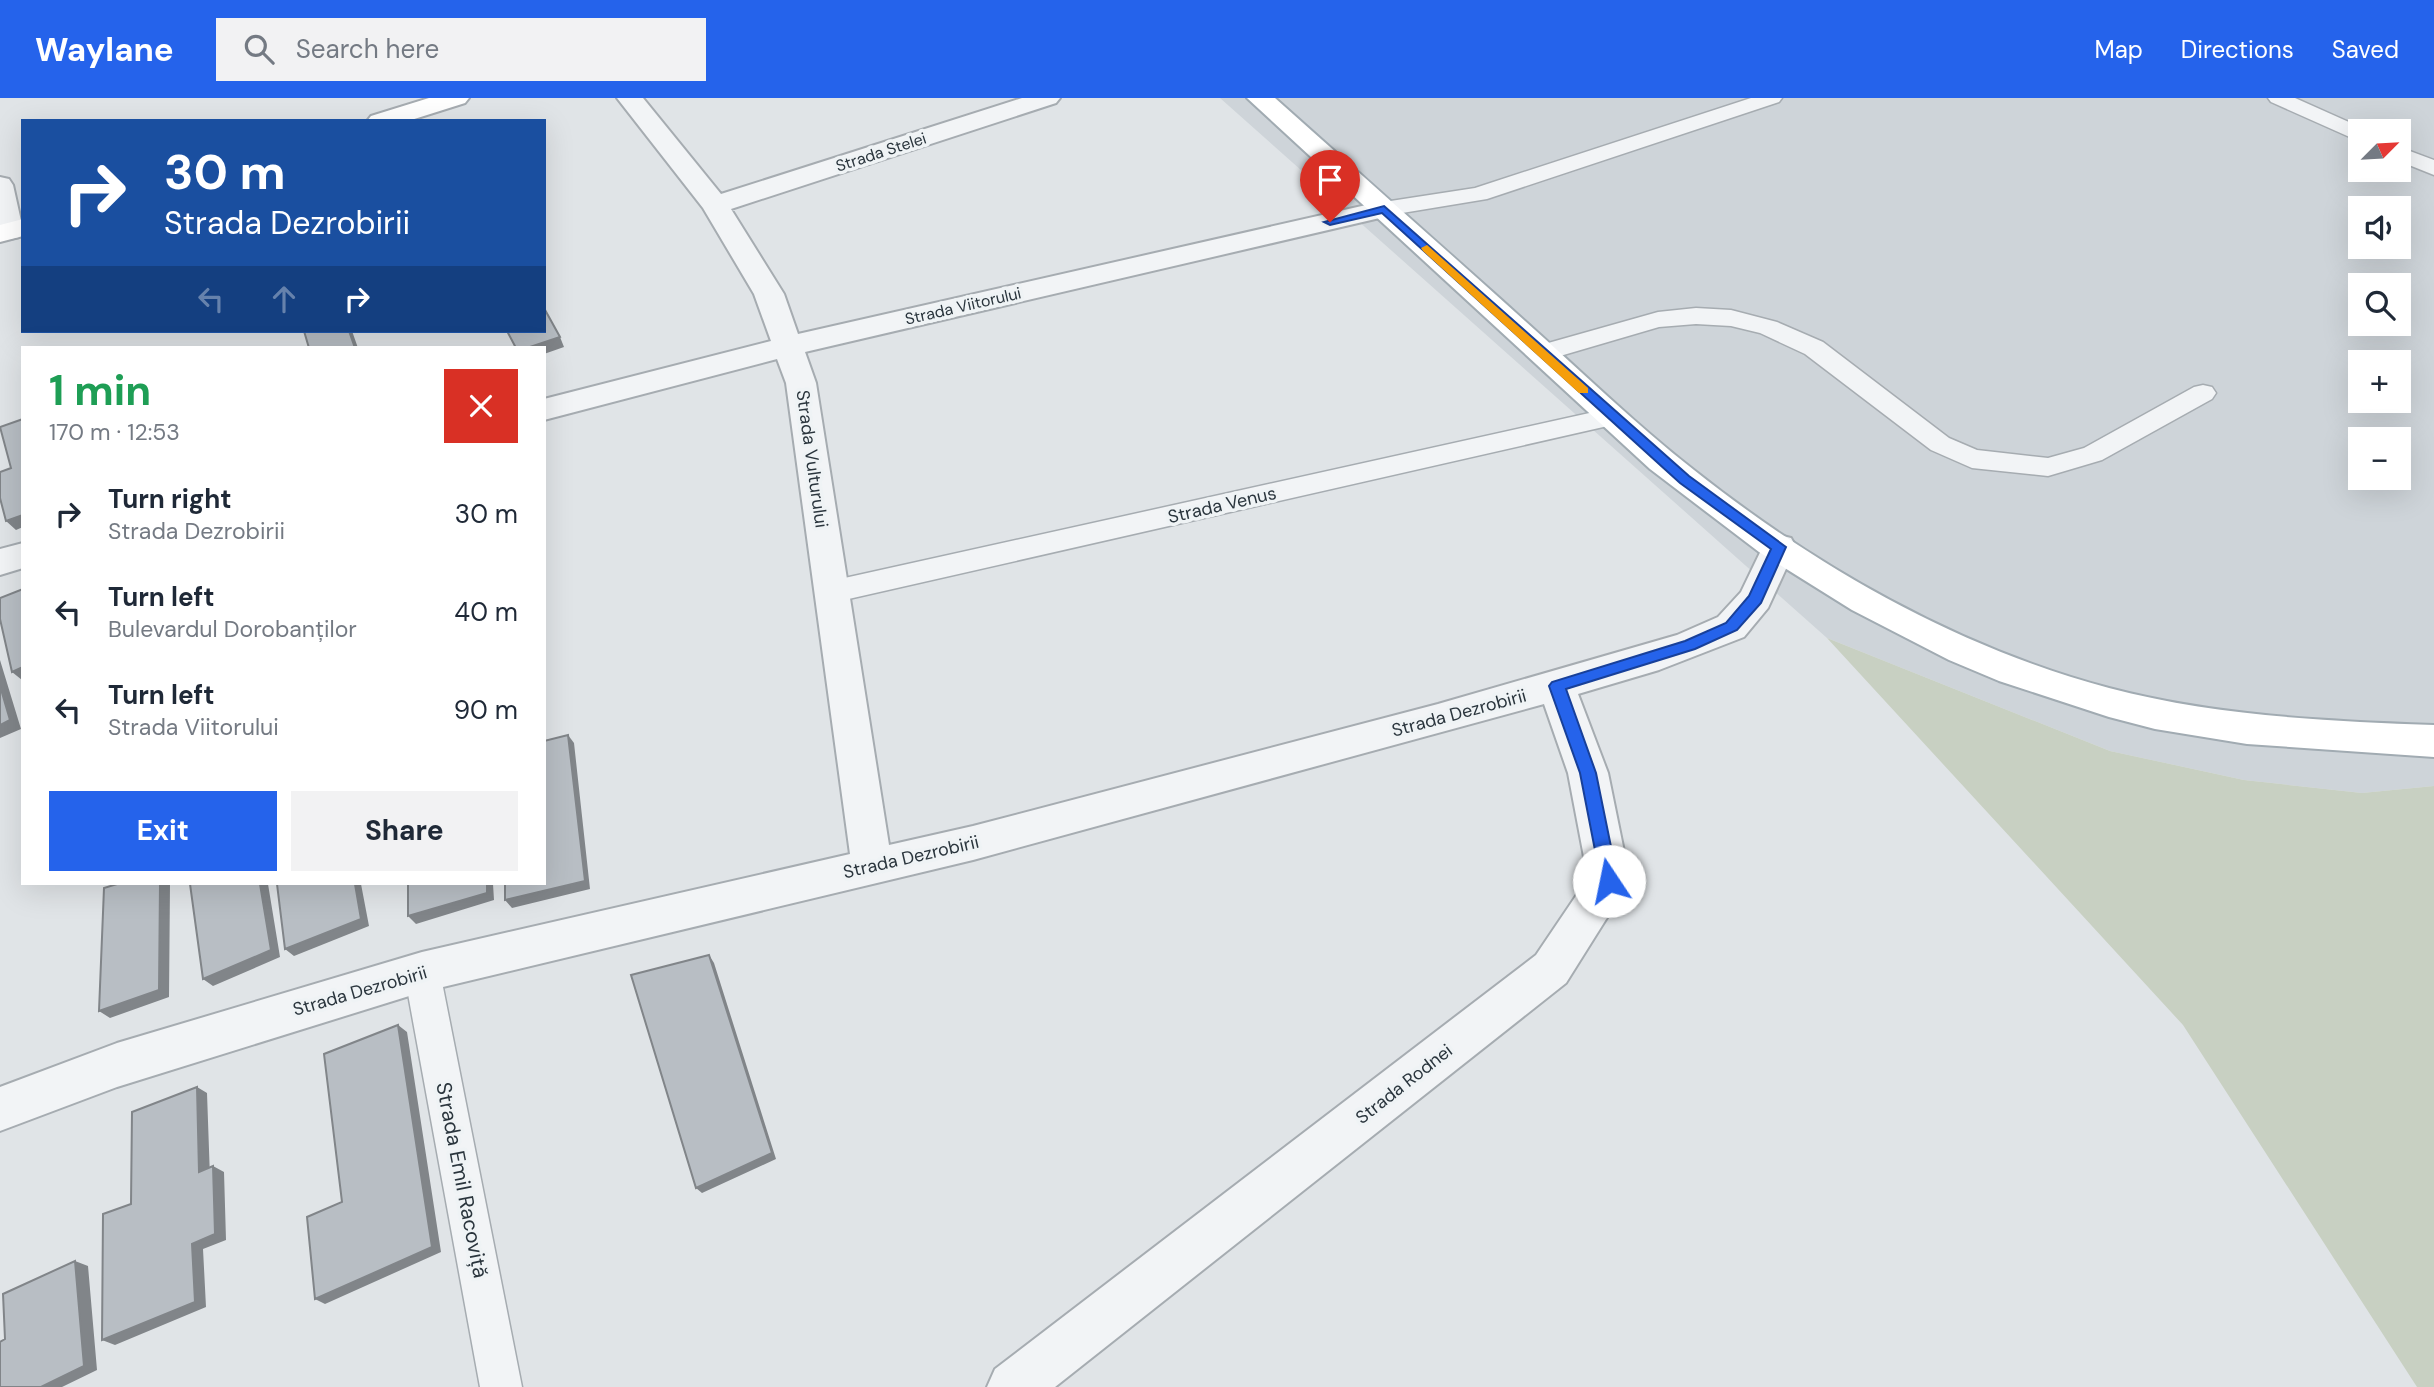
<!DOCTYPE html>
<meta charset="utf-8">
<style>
body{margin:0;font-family:"DM Sans",sans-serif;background:#f2f2f3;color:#1f2937;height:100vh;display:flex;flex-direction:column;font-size:26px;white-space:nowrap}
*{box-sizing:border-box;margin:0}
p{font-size:23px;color:#747a83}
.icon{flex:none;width:38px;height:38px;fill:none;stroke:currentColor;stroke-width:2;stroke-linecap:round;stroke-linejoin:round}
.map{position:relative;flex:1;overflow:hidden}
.details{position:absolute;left:21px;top:248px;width:525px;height:539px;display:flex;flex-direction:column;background:#fff;border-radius:0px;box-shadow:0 7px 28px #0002}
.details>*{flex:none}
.hud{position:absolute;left:21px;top:21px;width:525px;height:214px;border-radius:0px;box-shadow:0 7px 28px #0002;background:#1a4fa0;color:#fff;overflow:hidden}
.needle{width:46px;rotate:66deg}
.tools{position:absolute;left:2348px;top:21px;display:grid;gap:14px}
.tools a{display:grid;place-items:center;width:63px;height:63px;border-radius:0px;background:#fff;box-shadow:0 7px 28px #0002;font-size:35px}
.pin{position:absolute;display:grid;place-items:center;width:60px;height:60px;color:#fff;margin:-72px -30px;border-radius:50% 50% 50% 0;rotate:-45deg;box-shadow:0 0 7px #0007}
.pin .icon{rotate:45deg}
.me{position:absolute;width:77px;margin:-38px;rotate:349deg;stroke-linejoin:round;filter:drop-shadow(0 0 5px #0008)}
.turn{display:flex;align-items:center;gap:24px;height:147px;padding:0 28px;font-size:32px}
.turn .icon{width:91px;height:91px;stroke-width:2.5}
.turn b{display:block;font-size:49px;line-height:60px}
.lanes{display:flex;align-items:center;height:66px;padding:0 28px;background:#0003;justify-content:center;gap:35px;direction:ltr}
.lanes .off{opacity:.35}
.round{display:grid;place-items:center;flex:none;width:74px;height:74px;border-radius:0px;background:#f2f2f3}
.summary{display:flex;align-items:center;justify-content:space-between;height:119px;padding:0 28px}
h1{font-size:42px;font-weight:700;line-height:52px;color:#1e9e55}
.button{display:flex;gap:14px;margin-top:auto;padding:14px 28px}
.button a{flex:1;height:80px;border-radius:0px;background:#2563eb;color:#fff;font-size:28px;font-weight:700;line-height:80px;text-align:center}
.button a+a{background:#f2f2f3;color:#1f2937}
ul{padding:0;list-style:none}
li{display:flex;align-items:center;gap:21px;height:98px;padding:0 28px}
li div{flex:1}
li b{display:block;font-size:26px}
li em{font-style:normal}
header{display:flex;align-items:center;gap:42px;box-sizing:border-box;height:98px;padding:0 35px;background:#2563eb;color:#fff}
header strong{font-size:33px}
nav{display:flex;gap:38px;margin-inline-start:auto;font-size:24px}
.search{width:490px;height:63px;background:#f2f2f3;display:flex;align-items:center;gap:18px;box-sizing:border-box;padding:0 24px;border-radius:0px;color:#747a83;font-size:26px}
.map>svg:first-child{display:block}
.built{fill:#ced4d9;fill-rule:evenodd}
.green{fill:#c8d0c2}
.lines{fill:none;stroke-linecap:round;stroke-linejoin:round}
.lane-casing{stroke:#a6acb1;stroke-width:3}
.street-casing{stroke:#a6acb1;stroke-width:4}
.secondary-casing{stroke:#a6acb1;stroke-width:4}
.primary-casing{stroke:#a1abb2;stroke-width:4}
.lane{fill:#f2f4f6;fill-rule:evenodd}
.street{fill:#f2f4f6;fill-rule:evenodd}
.secondary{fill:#fff;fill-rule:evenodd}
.primary{fill:#fff;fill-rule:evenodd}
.shaded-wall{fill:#818589}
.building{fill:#b8bec4;stroke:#818589;stroke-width:2}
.route{fill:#2563eb;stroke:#184099;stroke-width:2}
.slow{fill:#f59e0b}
.labels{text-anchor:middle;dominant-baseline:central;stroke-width:7;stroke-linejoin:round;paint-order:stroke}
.far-street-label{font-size:16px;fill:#2a353d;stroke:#eff3f5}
.street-label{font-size:18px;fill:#2a353d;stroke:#eff3f5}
.near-street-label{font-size:21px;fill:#2a353d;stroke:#eff3f5}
</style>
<header>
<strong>Waylane</strong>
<div class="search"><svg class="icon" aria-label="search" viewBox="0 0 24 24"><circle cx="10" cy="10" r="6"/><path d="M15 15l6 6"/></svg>Search here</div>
<nav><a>Map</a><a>Directions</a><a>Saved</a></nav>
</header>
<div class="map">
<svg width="2434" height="1289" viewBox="0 0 2434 1289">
<rect width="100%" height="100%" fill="#e0e4e7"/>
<!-- built -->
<path class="built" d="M1220,0H2434V688L2362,695L2244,682L2110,653L1827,540ZM2361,33H2399V72H2361ZM2361,110H2399V149H2361ZM2361,187H2399V226H2361ZM2361,264H2399V303H2361ZM2361,341H2399V380H2361Z"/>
<!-- green -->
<path class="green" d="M1827,540L2110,653L2244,682L2362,695L2434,688V1289H2417L2183,927Z"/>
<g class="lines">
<!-- lane casing -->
<g class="lane-casing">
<path id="lane" d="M1751,0H1782L1779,4L1487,101L1384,118L1376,116L1373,111L1376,106L1384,104L1475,90Z
M2268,0H2295L2369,33H2361V43L2354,41L2271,4Z
M2399,49L2434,62V77L2399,63Z
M1696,210L1731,212L1777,224L1823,244L1949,340L1977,352L2048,360L2084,350L2194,289L2203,287L2212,289L2216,295L2212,301L2102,362L2048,378L1972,370L1931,352L1805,256L1760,235L1731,228L1696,226L1659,229L1543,263L1534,261L1531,255L1534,249L1658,214Z
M1612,310L1621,313L1625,319L1621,325L831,505L821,502L817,494L821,486L831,483Z
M422,858L435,863L440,874L522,1289H480L404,874L409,863Z"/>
</g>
<!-- street casing -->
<g class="street-casing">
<path id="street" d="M617,0H643L721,96L1022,0H1060L1056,5L731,111L784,196L798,236L1384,103L1394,105L1398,111L1394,117L1384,119L805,254L816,285L889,747L973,728L1438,606L1677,537L1718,519L1741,494L1767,440L1779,437L1791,440L1796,449L1768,510L1744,539L1659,572L1578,596L1608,675L1630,783L1566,885L1055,1289H987L995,1271L1536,857L1588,780L1568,675L1544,606L973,762L422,894L117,989L0,1033V989L117,945L422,854L850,756L786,285L777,261L544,322V301L771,243L754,196L703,110Z
M0,79L9,81L13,87L23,132L19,139L9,141L0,139Z
M23,445V470L0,477V451Z"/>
</g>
<!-- secondary casing -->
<g class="secondary-casing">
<path id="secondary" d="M429,0H469L465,5L408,23H367L371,18Z
M23,121V138L0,144V127Z"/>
</g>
<!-- primary casing -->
<g class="primary-casing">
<path id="primary" d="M1247,0H1275C1358,74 1442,148 1525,223C1581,273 1635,326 1694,372C1815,468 1958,550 2109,590C2215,618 2325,623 2434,627V659L2247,646L2155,631L2109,619L1999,583L1949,562L1852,512L1759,454L1650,371Z"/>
</g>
<!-- lane -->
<use href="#lane" class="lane"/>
<!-- street -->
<use href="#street" class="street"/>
<!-- secondary -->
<use href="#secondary" class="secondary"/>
<!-- primary -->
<use href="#primary" class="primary"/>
</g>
<!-- shaded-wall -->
<path class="shaded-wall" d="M349,233H352L358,250H355Z
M560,239L564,249L544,256V250H527Z
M23,417V429L16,432L6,423Z
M0,562L21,631L0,640Z
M23,569V582H22L12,574Z
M568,637L574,645L590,791L512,810L505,802Z
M160,786H170L169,899L110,920L99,913Z
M260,786H268L280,859L213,888L203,881Z
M355,786H361L369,828L294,858L285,851Z
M487,786H493L494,802L416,826L408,818Z
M709,857L714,865L776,1061L702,1095L696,1090Z
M398,927L407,934L441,1154L325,1206L315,1201Z
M197,989L207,995L210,1080L199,1074Z
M213,1068L224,1074L226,1142L203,1151L206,1209L115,1247L102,1242L192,1146Z
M75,1163L88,1168L97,1272L62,1289H41Z"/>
<!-- building -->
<path class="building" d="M544,210L560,239L527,250H516L507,233H544Z
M304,233H349L355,250H309Z
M23,321V417L6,423L0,400V374L11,370L0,329Z
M23,491V569L12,574L0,521V500Z
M0,588L10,622L0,627Z
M568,637L585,783L505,802V786H544V643Z
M117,786H160L159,892L99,913L104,790Z
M190,786H260L271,852L203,881Z
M277,786H355L361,821L285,851Z
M408,786H487V795L408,818Z
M709,857L772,1055L696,1090L631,877Z
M398,927L432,1149L315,1201L307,1119L342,1104L324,956Z
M197,989L199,1074L213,1068L215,1136L192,1146L195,1204L102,1242L103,1116L131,1106L132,1014Z
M75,1163L84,1268L41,1289H0V1244L5,1241L3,1196Z"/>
<!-- route -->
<path class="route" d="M1384,108L1689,378L1786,449L1761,505L1737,532L1695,551L1566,591L1596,675L1618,783L1615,788L1609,790L1603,788L1601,783L1580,675L1549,588L1552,584L1685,543L1726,525L1749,498L1771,451L1680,385L1382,115L1330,127L1324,124Z"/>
<!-- slow -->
<path class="slow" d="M1427,147L1588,290V295H1579L1423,153L1421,150Z"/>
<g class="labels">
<!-- far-street labels -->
<g class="far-street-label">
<text transform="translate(881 54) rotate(-18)">Strada Stelei</text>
<text transform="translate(963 208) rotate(-13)">Strada Viitorului</text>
</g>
<!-- street labels -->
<g class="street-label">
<text transform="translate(812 361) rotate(82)">Strada Vulturului</text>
<text transform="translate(1222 407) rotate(-13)">Strada Venus</text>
<text transform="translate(1459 615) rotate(-15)">Strada Dezrobirii</text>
<text transform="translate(911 759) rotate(-13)">Strada Dezrobirii</text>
<text transform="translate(360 893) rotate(-16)">Strada Dezrobirii</text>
<text transform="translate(1404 986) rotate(-38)">Strada Rodnei</text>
</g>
<!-- near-street labels -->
<g class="near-street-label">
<text transform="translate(462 1082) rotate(79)">Strada Emil Racoviță</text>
</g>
</g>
</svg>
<div class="tools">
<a><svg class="needle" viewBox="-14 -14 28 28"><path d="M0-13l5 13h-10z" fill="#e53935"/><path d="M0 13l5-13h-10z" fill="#747a83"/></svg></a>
<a><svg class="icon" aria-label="sound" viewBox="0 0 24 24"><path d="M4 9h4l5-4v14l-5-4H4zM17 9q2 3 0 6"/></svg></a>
<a><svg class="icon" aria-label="search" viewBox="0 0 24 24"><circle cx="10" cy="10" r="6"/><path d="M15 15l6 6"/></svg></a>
<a>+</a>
<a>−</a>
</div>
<div class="pin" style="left:1330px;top:124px;background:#d93025"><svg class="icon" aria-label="arrive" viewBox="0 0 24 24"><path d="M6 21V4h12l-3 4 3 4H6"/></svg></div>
<svg class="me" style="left:1609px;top:783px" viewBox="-20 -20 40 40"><circle r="19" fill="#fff"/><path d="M0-13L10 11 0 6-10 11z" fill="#2563eb"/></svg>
<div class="hud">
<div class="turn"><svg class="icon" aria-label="right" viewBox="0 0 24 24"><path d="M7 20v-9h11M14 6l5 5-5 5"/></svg><div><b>30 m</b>Strada Dezrobirii</div></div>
<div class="lanes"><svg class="icon off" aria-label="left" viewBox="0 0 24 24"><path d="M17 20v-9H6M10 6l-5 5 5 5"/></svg><svg class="icon off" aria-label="ahead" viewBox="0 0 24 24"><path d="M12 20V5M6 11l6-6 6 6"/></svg><svg class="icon" aria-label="right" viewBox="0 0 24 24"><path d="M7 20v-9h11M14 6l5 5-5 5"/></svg></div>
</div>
<section class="details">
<div class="summary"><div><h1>1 min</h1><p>170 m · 12:53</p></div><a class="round" style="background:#d93025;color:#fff"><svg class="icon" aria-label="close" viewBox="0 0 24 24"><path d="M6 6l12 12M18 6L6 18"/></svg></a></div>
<ul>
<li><svg class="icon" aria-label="right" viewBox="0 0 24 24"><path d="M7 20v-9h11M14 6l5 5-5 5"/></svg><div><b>Turn right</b><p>Strada Dezrobirii</p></div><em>30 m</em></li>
<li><svg class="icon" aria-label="left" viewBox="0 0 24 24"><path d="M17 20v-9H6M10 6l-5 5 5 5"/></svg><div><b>Turn left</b><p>Bulevardul Dorobanților</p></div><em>40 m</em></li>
<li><svg class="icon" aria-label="left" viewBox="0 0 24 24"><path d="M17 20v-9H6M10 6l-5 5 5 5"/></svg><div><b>Turn left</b><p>Strada Viitorului</p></div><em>90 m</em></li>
</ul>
<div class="button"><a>Exit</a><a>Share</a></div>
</section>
</div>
